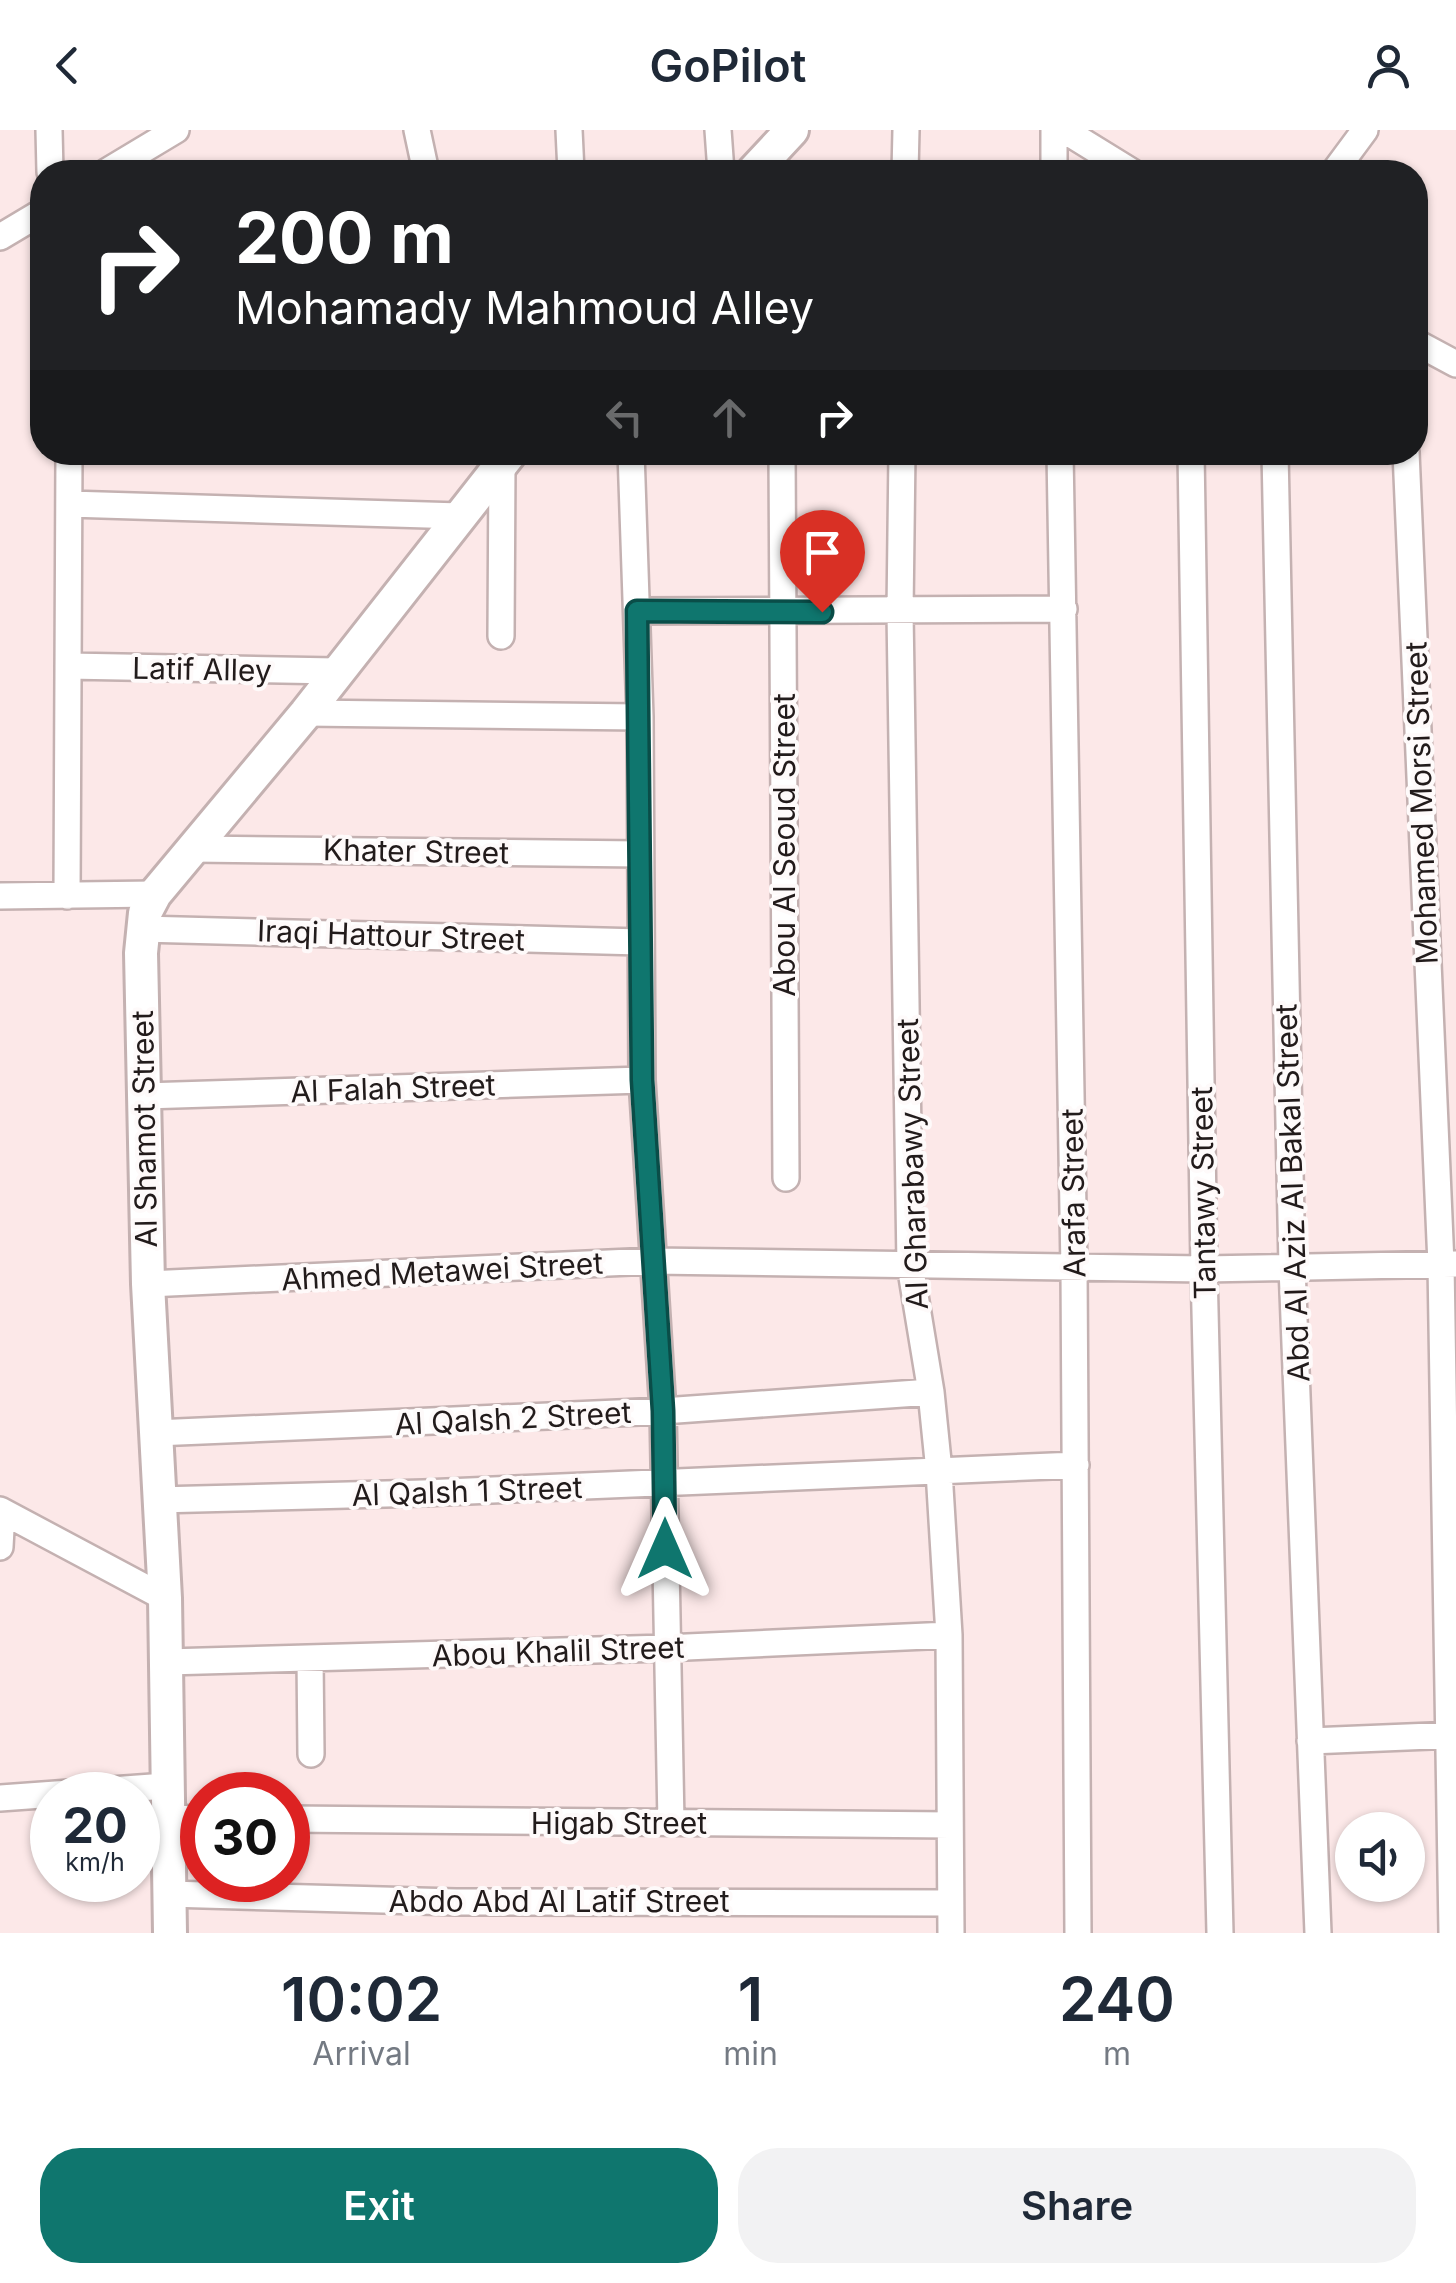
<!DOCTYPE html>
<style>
body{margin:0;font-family:Inter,sans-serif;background:#f2f2f3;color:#1f2937;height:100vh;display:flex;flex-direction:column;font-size:38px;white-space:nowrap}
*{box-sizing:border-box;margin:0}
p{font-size:32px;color:#747a83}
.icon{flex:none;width:55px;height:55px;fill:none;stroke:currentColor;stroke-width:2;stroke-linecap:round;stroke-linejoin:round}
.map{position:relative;height:1803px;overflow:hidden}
.drawer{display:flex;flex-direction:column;background:#fff;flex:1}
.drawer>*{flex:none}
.guide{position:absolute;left:30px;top:30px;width:1398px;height:305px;border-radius:40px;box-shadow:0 2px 8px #0004;background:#202124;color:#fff;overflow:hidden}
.fabs{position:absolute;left:1335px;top:1682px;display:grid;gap:20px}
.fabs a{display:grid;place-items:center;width:90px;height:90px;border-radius:50%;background:#fff;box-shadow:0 2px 8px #0004;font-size:50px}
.speed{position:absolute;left:30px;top:1642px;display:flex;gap:20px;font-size:50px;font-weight:700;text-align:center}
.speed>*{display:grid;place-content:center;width:130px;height:130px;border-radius:50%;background:#fff;box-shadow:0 2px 8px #0004;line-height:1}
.speed small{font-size:25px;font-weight:400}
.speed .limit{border:15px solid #d22;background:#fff;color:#111}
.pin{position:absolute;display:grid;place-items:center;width:85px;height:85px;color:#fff;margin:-102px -42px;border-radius:50% 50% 50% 0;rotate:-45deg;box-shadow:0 0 10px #0007}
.pin .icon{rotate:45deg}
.me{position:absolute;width:110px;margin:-55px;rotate:0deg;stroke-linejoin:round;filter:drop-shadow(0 0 8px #0008)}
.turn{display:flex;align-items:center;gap:35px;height:210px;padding:0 40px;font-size:45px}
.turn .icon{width:130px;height:130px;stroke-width:2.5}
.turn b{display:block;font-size:70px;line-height:85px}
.lanes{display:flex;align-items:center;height:95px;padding:0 40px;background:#0003;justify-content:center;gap:50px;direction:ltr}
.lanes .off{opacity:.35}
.eta{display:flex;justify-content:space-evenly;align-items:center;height:170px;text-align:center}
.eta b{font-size:60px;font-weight:600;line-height:70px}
.button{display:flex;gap:20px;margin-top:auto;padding:20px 40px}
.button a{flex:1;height:115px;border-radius:40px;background:#0f766e;color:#fff;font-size:40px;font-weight:600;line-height:115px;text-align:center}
.button a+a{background:#f2f2f3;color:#1f2937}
header{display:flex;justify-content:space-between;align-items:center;height:130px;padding:0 40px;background:#fff;font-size:45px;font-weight:600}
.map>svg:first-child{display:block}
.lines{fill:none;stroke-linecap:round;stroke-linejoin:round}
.minor-casing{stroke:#c4b1b1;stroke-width:30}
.tertiary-casing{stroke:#c4b1b1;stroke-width:38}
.minor{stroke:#fff;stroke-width:25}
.tertiary{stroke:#fff;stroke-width:32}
.route-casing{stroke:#0a4d48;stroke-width:25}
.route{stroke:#0f766e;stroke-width:18}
.labels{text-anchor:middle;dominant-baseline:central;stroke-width:8;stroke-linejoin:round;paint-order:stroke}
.street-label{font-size:30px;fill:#221b1b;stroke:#fefafa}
</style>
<header><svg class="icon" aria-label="back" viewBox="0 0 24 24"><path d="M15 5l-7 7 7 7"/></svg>GoPilot<svg class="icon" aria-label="person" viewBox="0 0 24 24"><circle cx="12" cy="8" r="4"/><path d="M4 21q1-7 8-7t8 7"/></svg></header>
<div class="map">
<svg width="1456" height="1803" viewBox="0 0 1456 1803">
<rect width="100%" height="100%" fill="#fce8e8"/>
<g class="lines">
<!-- minor casing -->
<g class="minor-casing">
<path id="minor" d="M49,0L50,42
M417,0L426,42
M569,0L571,42
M718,0L721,42
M1054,0V42
M1064,0L1132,42
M106,42L176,0
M905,42L906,0
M1334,42L1365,0
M0,107L42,82
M1415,212L1456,234
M631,322L640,587L642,950L663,1281L671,1693
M782,322L786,1048
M902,322L900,482L910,1135L931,1262L939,1341L949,1505L951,1803
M1060,322L1074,1139L1078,1803
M1191,322L1204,1139L1220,1803
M1275,322L1292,1137L1318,1803
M1406,322L1441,1134L1452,1803
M69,374L460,386
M637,481L1064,479
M501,506L502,334
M68,536L336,541
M306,583L640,587
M192,719L640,724
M0,766L155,764
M67,766L69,322
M142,799L641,812
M144,966L642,950
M148,1154L653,1131L1204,1139L1456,1134
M155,1303L663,1281L931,1262
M157,1370L423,1363L1076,1335
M0,1380L165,1468
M0,1417L2,1381
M310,1528L311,1624
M167,1532L665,1518L949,1505
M1310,1611L1456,1605
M0,1668L166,1656
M167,1688L202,1689
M288,1689L950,1695
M168,1764L456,1772L950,1773"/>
</g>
<!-- tertiary casing -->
<g class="tertiary-casing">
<path id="tertiary" d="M753,42L792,0
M170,1803L165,1468L148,1154L141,823L145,783L155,764L306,583L511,322"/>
</g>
<!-- minor -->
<use href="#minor" class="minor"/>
<!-- tertiary -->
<use href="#tertiary" class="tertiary"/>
</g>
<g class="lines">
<!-- route casing -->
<g class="route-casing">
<path id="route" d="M665,1419L663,1281L642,950L637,481L822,482"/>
</g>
<!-- route -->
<use href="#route" class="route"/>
</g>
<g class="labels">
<!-- street labels -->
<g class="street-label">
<text transform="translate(202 539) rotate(1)">Latif Alley</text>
<text transform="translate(1421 673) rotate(-92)">Mohamed Morsi Street</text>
<text transform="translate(784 715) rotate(-90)">Abou Al Seoud Street</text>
<text transform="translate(416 721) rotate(1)">Khater Street</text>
<text transform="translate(391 805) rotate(2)">Iraqi Hattour Street</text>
<text transform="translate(393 958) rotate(-2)">Al Falah Street</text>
<text transform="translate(144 999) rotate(-91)">Al Shamot Street</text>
<text transform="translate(912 1034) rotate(-92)">Al Gharabawy Street</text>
<text transform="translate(1073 1063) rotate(-91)">Arafa Street</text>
<text transform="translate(1203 1063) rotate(-91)">Tantawy Street</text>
<text transform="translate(1292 1063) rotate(-92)">Abd Al Aziz Al Bakal Street</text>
<text transform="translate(442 1141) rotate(-3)">Ahmed Metawei Street</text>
<text transform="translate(513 1288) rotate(-3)">Al Qalsh 2 Street</text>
<text transform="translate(467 1361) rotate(-2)">Al Qalsh 1 Street</text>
<text transform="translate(558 1521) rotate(-2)">Abou Khalil Street</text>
<text x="619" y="1693">Higab Street</text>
<text x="559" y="1771">Abdo Abd Al Latif Street</text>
</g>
</g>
</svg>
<div class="fabs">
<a><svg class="icon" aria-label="sound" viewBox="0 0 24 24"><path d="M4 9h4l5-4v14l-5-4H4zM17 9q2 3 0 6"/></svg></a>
</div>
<div class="speed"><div>20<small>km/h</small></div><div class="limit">30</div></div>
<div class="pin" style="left:822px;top:482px;background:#d93025"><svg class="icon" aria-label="arrive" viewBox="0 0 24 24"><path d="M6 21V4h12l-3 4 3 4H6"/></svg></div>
<svg class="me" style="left:665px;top:1419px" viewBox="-20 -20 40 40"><path d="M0-17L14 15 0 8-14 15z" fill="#0f766e" stroke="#fff" stroke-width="4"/></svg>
<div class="guide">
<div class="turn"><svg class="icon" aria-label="right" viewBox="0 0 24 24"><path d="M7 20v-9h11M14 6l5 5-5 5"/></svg><div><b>200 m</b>Mohamady Mahmoud Alley</div></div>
<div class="lanes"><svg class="icon off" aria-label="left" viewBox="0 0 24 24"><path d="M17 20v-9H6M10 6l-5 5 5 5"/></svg><svg class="icon off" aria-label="ahead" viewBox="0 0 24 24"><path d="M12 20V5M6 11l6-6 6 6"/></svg><svg class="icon" aria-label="right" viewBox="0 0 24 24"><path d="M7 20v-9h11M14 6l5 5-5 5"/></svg></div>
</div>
</div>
<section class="drawer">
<div class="eta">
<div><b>10:02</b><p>Arrival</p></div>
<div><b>1</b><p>min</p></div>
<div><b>240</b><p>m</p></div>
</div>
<div class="button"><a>Exit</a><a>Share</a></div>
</section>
